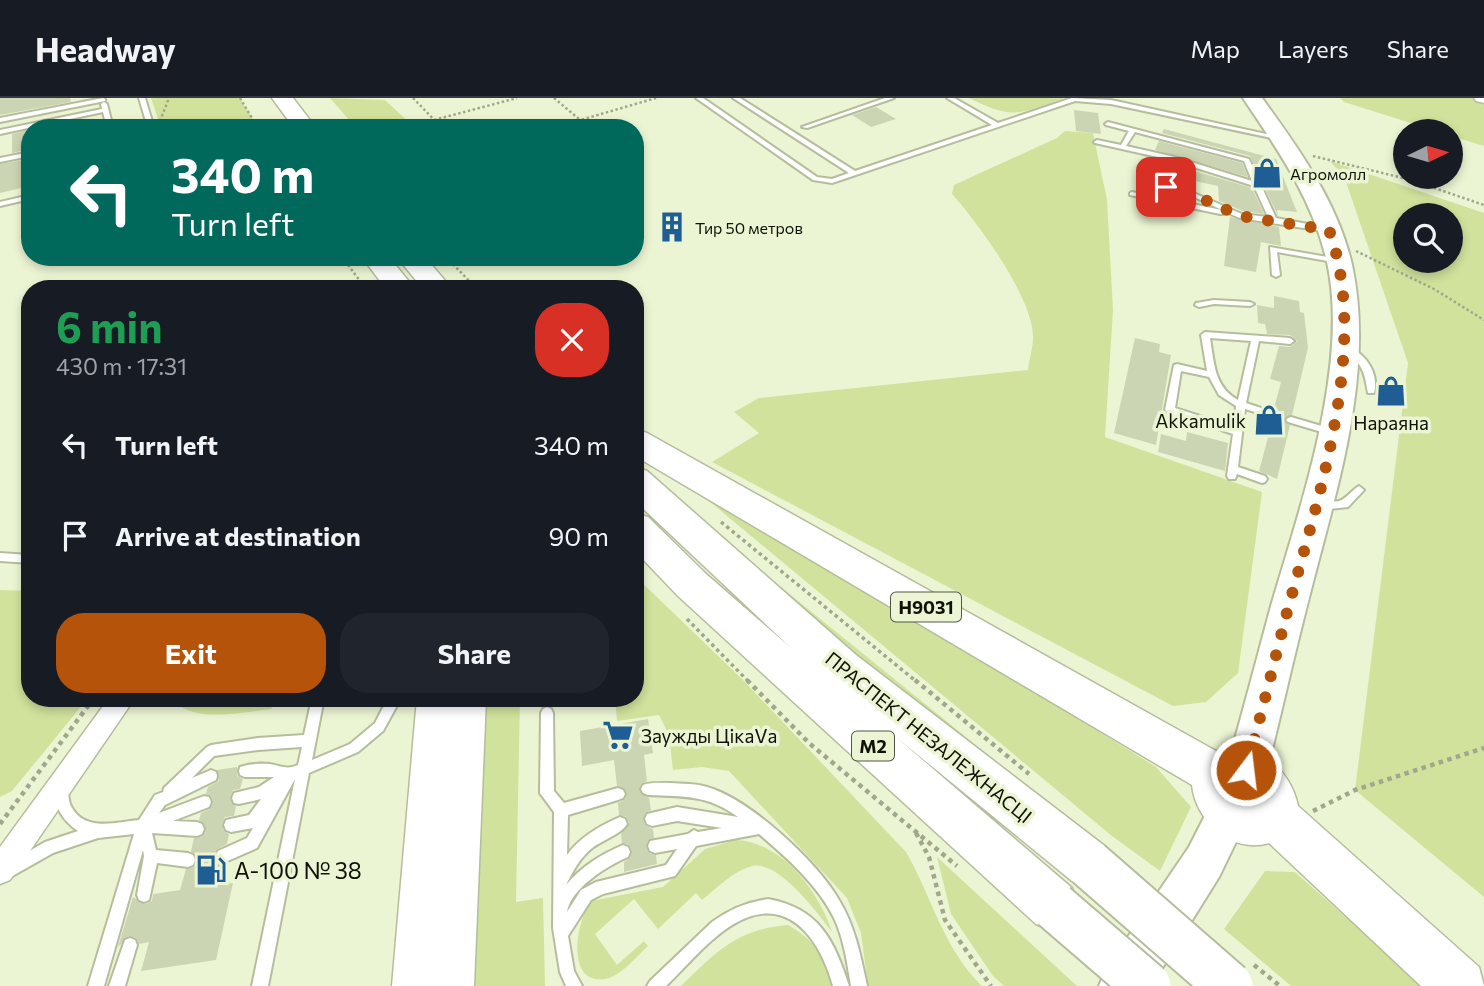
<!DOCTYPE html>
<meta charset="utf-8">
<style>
body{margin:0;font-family:Commissioner,sans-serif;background:#20242c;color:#f1f3f6;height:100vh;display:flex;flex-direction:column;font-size:26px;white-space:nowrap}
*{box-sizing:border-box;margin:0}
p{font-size:23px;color:#9ea1a6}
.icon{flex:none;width:38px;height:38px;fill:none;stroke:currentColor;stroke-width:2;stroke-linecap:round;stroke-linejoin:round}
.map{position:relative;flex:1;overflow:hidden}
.details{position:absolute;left:21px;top:182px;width:623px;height:427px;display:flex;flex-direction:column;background:#171b24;border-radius:28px;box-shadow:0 4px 10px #0003}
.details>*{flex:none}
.hud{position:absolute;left:21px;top:21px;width:623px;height:147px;border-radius:28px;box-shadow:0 4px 10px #0003;background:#00695c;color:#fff;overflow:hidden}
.needle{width:46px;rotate:85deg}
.fabs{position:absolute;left:1393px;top:21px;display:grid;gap:14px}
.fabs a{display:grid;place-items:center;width:70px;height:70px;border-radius:50%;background:#171b24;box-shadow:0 4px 10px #0003;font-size:35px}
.pin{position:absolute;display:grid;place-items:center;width:60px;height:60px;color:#fff;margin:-30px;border-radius:14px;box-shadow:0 4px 10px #0006}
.me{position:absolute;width:77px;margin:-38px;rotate:15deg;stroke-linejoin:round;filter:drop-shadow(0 0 5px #0008)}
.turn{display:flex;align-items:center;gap:24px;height:147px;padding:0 35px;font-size:32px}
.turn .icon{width:91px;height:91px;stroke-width:2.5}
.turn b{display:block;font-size:49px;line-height:60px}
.round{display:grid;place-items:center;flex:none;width:74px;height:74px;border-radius:28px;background:#20242c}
.overview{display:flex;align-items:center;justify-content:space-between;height:119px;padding:0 35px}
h1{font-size:42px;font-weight:700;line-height:52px;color:#1e9e55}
.action{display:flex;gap:14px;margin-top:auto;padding:14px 35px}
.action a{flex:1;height:80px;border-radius:28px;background:#b45309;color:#fff;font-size:28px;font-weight:700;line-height:80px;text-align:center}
.action a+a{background:#20242c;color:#f1f3f6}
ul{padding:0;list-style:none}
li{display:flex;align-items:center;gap:21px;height:91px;padding:0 35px}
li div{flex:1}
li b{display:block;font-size:26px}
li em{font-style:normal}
header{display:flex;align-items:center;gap:42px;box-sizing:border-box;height:98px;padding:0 35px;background:#171b24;border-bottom:2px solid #363941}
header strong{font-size:33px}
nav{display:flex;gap:38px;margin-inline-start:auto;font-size:24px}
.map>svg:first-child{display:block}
.green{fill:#d0e29c;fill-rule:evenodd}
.building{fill:#ccd5b3}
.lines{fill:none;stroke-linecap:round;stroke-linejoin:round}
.lane-casing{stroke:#b5bd9d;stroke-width:4}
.street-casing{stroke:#b5bd9d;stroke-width:3}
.primary-casing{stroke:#b5bd9d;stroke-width:4}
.highway-casing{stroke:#b5bd9d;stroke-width:3}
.path-far2{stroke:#a1a78d;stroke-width:2.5;stroke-dasharray:2.5 2.5;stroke-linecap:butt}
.path-far1{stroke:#a1a78d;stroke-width:3.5;stroke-dasharray:3.5 3.5;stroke-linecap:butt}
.path{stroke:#a1a78d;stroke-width:4.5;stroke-dasharray:4.5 4.5;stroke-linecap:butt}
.lane{fill:#fff;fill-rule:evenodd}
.street{fill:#fff;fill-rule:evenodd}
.primary{fill:#fff;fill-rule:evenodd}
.highway{fill:#fff;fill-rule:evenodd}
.highway-bridge-casing{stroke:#b5bd9d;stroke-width:51;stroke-linecap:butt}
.highway-bridge{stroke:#fff;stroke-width:47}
.route{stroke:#b45309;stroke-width:12;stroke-dasharray:0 21.6}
.labels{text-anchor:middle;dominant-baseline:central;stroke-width:7;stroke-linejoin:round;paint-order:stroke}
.far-poi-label{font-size:16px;fill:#101207;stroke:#ecf5d3;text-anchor:start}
.shield{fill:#ecf5d3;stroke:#525644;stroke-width:2}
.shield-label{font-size:18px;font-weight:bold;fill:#101207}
.poi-label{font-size:19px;fill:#101207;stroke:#ecf5d3;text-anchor:end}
.street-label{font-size:19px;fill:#101207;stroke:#ecf5d3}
.near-poi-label{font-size:23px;fill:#101207;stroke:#ecf5d3;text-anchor:start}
</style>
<header>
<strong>Headway</strong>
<nav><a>Map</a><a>Layers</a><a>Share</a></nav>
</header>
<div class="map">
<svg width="1484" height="888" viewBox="0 0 1484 888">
<rect width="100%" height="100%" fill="#ecf5d3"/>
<!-- green -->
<path class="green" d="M151,0H240L258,30H161Z
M330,0L385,2L415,30H356Z
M969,0H1065C1020,15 1014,23 969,0Z
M1340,0H1484V48L1451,38V33H1436L1344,4Z
M1065,33L1093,35L1107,102L1113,212L1105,339L1262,394L1238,575L1206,604L1173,608L712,364L759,335L734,314L759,300L1028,272C1029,262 1033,250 1033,240C1034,201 978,125 952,96L954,87L1057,40Z
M1330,63L1484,115V799L1355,692L1408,265L1345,81ZM1405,117H1451V163H1405Z
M635,362L745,460L1040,699L853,559L653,384L635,367Z
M661,363L1156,669L1191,709L1160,773L1112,738Z
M635,478L743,582L906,754C932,799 943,850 982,888H868L861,835L847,800L729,673L702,669L673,672L669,637L659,617L617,623L615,600H635Z
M0,492L30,493V600H88L12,693L0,699Z
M176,600H280L271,611C243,614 196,625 175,604Z
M481,600H520L516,804L543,800L545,888H467Z
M735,742C781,743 819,793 832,834C817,814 778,762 752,768C733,773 717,790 702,802L696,795L658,831L634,801L595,836L617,867L644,843L648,848C636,859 621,878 605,881C564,887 577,821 591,803L663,789L705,751Z
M937,759L1077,888H1004L993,878L951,816Z
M1265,773L1295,774L1423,888H1291L1224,831Z
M788,827C816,843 824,857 832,888H681C716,854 737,831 788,827Z"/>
<!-- building -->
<path class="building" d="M0,0H70L71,4L0,17Z
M876,9L896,21L871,29L852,17Z
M1074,12L1098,15L1101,36L1076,33Z
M1164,31L1276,61L1297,114L1277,112L1278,118L1250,58L1162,35Z
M30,32V51L12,55V36Z
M1159,43L1242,65L1248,79L1155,52Z
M1151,60L1252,90L1264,116L1243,113L1219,103L1218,88L1162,76L1158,84L1143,80Z
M30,61V88L0,95V66Z
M1230,119L1279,129L1281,148L1261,144L1256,174L1224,168Z
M1274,198L1299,203L1300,214L1304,215L1308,250L1292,317L1283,322L1290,327L1277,381L1259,373L1270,332L1254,327L1257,317L1265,311L1273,314L1281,284L1270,281L1279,248L1290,249L1297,243L1290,237L1267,236L1265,226L1258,225L1257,207L1274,210Z
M1135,240L1160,246L1159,254L1171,257L1156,347L1114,335Z
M1187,334L1228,345L1225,373L1158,354L1161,336L1186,343Z
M648,621L653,655L644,657L647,683L641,686L639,692L649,700L651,712L645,715L643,722L646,728L653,731L654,740L648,742L646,749L649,755L656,757L657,766L624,774V764L630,760L632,753L629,747L622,745L621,736L629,725L626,719L619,717L618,705L625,701L627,695L617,688L614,662L582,668L580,633Z
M237,669V678L243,681L240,691L233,692L230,699L236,708L234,718L225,719L222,726L224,733L229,736L227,746L217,751L214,757L216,764L221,767L216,787L233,785L216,862L141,873L149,844L139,846L136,840L129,838L118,849L133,799L145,806L152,803L153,796L180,792L186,771L194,769L197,763L191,753L194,740L203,738L206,732L199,722L201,715L210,711L213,705L211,698L206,696L208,689L219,683L217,672Z"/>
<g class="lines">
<!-- lane casing -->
<g class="lane-casing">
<path id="lane" d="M103,0L105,1V3L0,24V20Z
M139,0H145L154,30H148Z
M696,0H703L817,79L832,81L849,75L733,0H740L855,73L992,27L947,0H954L998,25L1072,0L1111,2L1284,40L1281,42L1111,6L1075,3L832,85L813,82Z
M885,0H894L807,30L802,29Z
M104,4L107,6L113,30H107L103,14L0,36V32L102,11L101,6Z
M1108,24L1249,61L1276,120L1329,130L1333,132L1329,134L1240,120L1223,113V116H1220L1130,97V95L1132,94L1222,112L1192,98L1164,91L1163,90L1166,88L1196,96L1242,116L1268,119L1254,88L1171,62L1095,45L1094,44L1097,42L1121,47L1129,33L1106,27L1105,26ZM1135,34L1244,63L1252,83L1175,59L1126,48Z
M30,54V58L0,64V60Z
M30,97V101L0,108V104Z
M1270,149L1339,161L1343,163L1339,165L1277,154L1280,177L1276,179L1272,177Z
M1214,202L1250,204L1254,206L1250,208L1214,206L1199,209L1195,207L1196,205Z
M1205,234L1290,240L1294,243L1290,246L1259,243L1246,305L1261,310L1263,312L1258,315L1245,311L1238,369L1265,378L1267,381L1265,384L1262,385L1237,376L1235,381H1229L1227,378L1233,336L1167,314L1165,312L1174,267L1177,266L1207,273L1201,237ZM1210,240L1251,243L1238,302C1214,289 1214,264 1210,240ZM1181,273L1209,279L1219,297L1236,308L1234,329L1175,310Z
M1349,249C1367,257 1379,276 1374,295H1368C1364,272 1363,268 1345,252Z
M1291,319L1335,332L1337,334L1332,337L1288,324L1286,322L1288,320Z
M1359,388L1364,392L1348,409L1320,412L1315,408C1322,402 1330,405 1339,403C1346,401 1352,392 1359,388Z
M0,455L30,457V465L0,463Z
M312,600H324L312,662L350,646L375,625L388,600H401L383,633L358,654L309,675L268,888H252L295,681L257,750L223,765L218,763L216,758L218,753L247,740L253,730L231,734L226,732L224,727L226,722L249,717L261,701L239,706L234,705L232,700L234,695L259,689L274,679H245L240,677L239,673L240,669C249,666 261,665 270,666C281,668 287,672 298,667L302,649L258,652L214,658L192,680L211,672L216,674L217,678L216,682L165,707L159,715L204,698L209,699L211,704L209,709L173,723L197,724L202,726L204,731L202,736L197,738L152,735L156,752L188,755L193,757L195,762L193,767L188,769L157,765L149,802L144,804L139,802L137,797L144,758L143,752L104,888H88L134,736L98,740L53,755L0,785V770L45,744L78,733C63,723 52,707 57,690L62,688L67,690C69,695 68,701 70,706C83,735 115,724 139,722L155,697L163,694L164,690L207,649L211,647L258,640L304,637Z
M547,609L551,611L553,615L554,693L564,705L618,690L623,692L625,696L623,700L618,702L568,717L567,757C580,739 599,728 620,719L625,721L627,726C622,736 600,743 591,751C579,761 572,775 566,787C582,768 600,757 623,747L628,749L630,754L628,759C607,768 571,790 567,814L581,792L596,784L666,767L677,751L655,755L650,753L648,748L650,743L688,736L694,732L698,734L722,730L677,723L652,728L647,726L645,721L647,716L677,709L738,719C706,696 685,699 648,697L643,695L641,691L643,687C652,684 661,685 670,685C682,686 695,685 707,689C750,701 817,764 839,802C855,828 861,859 867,888H851C847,865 844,841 834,820C818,787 786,759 759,736L696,748L675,778L603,796L591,802L568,838L574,873L582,888H566L560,874L553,830L554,714L540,695L541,615L543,611Z
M768,801C819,810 834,842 849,888H833C819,838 785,792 729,829C705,845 687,868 666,888H647L650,883L712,824C730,811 747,804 768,801Z
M130,840L135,842L137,847L125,888H109L125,842Z"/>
</g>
<!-- street casing -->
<g class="street-casing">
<path id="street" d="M1474,0H1484V5L1476,3Z
M109,600H135L10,782L0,786V749Z"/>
</g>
<!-- primary casing -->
<g class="primary-casing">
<path id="primary" d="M1243,0H1262C1299,51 1338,105 1352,167C1375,273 1337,390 1311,492C1297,545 1285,599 1272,652L1260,686L1246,691L1232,686L1226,672C1242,618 1256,563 1271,508C1300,409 1350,267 1327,164C1313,102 1278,52 1243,0Z
M1229,694L1244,700L1250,715L1219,779L1151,888H1099L1106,871L1189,749L1214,700Z"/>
</g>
<!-- highway casing -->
<g class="highway-casing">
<path id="highway" d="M272,0H293L316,30H294Z
M362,159H389L415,191H386Z
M397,159H425L452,191H423Z
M635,331L647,335L1216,653C1254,637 1291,672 1298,708L1479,869L1484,888H1421L1269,745C1232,756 1196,724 1192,687L635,358Z
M635,369L647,373L856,557L1106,749L1113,766L1106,783L1089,790L1072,783L896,639L1072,790L1079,808L1072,826L1054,833L1036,826L678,498L635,453V415L648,419L706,476L791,550L635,403Z
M417,600H486L474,888H392Z"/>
</g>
<!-- path-far2 -->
<path class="path-far2" d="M240,0L258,30
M413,0L442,30
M554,0L579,21
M434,22L517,0
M160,23L169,0
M553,30L656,0
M1313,58L1411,82L1484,107
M1356,153L1434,191L1484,222
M342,159L366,191
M446,159L477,191"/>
<!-- path-far1 -->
<path class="path-far1" d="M721,424L917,584
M687,521L749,584"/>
<!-- path -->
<path class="path" d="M747,582L809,645L957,768
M915,582L1029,676
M1313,713L1355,692L1484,650
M0,726L94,600
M916,735L929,759L945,822L991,888
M1254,867L1280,888"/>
<!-- lane -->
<use href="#lane" class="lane"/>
<!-- street -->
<use href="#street" class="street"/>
<!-- primary -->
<use href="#primary" class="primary"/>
<!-- highway -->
<use href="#highway" class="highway"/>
<!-- highway-bridge casing -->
<g class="highway-bridge-casing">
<path id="highway-bridge" d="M1089,766L1229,888
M1054,808L1147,888"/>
</g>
<!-- highway-bridge -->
<use href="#highway-bridge" class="highway-bridge"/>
</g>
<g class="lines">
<!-- route -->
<path class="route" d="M1166,89L1194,97L1240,118L1329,132C1371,247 1317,403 1286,518C1273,569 1260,621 1246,672"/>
</g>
<!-- icons -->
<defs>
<g id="shop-bare" transform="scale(2.415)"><path d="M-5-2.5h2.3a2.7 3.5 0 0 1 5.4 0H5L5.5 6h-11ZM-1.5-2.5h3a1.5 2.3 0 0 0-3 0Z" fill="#1e5e94" stroke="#ecf5d3" stroke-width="2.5" paint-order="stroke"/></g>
<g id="building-bare" transform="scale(2.415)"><path d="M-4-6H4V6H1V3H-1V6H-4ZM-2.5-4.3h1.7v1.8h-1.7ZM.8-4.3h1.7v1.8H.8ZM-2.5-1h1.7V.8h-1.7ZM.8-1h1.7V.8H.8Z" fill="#1e5e94" stroke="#ecf5d3" stroke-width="2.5" paint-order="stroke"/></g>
<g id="supermarket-bare" transform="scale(2.415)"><path d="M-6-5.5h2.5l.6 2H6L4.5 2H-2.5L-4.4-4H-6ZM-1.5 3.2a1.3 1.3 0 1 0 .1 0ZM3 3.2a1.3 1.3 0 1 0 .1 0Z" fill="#1e5e94" stroke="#ecf5d3" stroke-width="2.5" paint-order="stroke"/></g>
<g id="fuel-bare" transform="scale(2.415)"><path d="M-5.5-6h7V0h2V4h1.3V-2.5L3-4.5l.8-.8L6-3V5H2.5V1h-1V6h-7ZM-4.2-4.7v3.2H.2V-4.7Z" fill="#1e5e94" stroke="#ecf5d3" stroke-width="2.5" paint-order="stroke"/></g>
</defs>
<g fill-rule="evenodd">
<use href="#shop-bare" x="1267" y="75"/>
<use href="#building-bare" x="672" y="129"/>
<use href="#shop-bare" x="1391" y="293"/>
<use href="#shop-bare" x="1269" y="322"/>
<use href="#supermarket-bare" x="618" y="637"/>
<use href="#fuel-bare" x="211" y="772"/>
</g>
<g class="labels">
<!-- far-poi labels -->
<g class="far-poi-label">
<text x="1290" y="75">Агромолл</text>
<text x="695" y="129">Тир 50 метров</text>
</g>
<!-- shield labels -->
<g class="shield">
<rect x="891" y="494.5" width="70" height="29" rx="5"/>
<rect x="852" y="633.5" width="42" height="29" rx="5"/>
</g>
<g class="shield-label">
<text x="926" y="509">Н9031</text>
<text x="873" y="648">М2</text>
</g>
<!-- poi labels -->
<g class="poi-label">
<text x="1246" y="322">Akkamulik</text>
<text x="1391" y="324" text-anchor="middle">Нараяна</text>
<text x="641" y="637" text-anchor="start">Заужды ЦікаVа</text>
</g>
<!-- street labels -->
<g class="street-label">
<text transform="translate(929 639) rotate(39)">ПРАСПЕКТ НЕЗАЛЕЖНАСЦІ</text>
</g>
<!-- near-poi labels -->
<g class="near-poi-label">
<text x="234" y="772">А-100 № 38</text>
</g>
</g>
</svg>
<div class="fabs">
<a><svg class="needle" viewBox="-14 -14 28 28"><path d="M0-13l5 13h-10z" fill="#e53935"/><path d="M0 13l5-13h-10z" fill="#9ea1a6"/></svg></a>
<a><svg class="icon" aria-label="search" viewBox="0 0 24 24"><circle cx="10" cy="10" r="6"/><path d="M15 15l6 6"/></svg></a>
</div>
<div class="pin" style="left:1166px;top:89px;background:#d93025"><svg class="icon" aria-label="arrive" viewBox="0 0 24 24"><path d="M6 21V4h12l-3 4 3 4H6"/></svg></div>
<svg class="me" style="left:1246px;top:672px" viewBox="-20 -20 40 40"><circle r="17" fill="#b45309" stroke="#fff" stroke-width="3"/><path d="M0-11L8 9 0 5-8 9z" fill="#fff"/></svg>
<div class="hud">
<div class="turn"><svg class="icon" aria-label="left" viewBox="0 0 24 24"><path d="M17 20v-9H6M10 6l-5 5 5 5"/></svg><div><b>340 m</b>Turn left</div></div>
</div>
<section class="details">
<div class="overview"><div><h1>6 min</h1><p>430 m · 17:31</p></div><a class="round" style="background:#d93025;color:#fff"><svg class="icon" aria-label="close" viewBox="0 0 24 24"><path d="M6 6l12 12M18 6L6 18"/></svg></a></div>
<ul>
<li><svg class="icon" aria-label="left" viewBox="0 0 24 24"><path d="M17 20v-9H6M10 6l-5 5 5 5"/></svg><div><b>Turn left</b></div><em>340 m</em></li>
<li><svg class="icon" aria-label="arrive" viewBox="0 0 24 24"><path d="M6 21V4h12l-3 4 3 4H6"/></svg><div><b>Arrive at destination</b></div><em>90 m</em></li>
</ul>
<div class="action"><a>Exit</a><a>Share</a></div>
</section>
</div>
